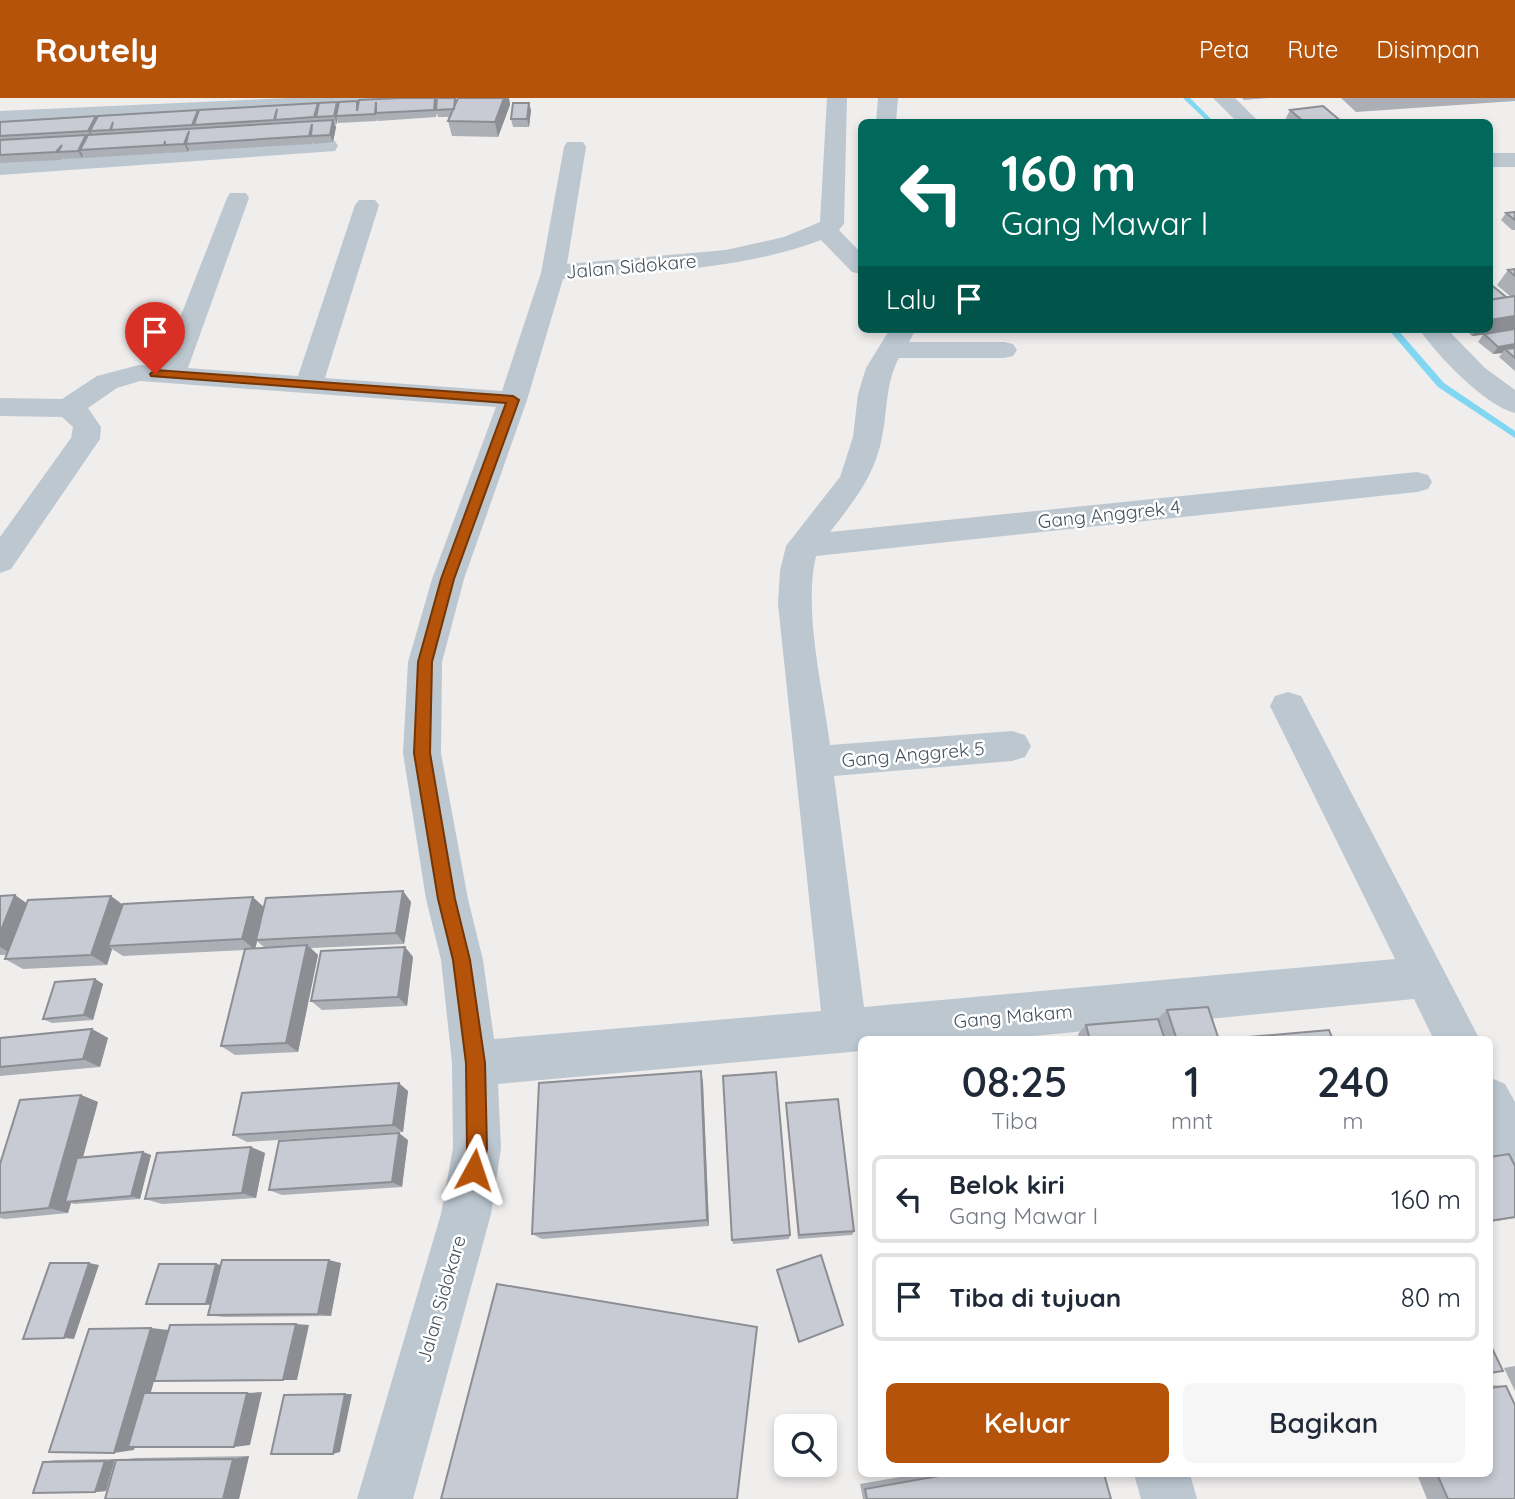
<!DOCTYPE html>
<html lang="id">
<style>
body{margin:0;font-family:Quicksand,sans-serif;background:#f6f6f7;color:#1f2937;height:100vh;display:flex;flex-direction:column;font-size:26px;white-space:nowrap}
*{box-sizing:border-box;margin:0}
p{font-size:23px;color:#747a83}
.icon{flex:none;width:38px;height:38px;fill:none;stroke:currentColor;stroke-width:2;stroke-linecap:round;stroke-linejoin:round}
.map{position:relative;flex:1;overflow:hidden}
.sheet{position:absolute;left:858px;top:938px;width:635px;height:441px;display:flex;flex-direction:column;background:#fff;border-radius:10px;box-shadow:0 4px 10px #0003}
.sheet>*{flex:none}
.hud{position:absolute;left:858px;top:21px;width:635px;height:214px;border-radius:10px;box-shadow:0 4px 10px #0003;background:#00695c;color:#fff;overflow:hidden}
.tools{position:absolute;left:774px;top:1316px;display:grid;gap:14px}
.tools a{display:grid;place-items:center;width:63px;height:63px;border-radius:10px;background:#fff;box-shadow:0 4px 10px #0003;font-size:35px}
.pin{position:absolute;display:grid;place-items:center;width:60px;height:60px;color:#fff;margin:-72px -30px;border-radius:50% 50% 50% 0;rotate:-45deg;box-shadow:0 0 7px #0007}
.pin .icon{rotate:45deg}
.me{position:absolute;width:77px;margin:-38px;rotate:5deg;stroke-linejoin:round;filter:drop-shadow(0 0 5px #0008)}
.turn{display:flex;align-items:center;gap:24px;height:147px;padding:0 28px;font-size:32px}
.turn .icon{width:91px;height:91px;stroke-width:2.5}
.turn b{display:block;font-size:49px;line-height:60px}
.then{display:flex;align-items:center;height:66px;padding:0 28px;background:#0003;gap:14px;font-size:26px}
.eta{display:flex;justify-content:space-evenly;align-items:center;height:119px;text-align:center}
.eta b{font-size:42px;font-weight:600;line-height:49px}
.action{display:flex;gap:14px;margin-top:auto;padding:14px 28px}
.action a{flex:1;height:80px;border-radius:10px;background:#b45309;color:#fff;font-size:28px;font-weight:600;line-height:80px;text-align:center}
.action a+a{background:#f6f6f7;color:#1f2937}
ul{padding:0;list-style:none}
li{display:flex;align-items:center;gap:21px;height:88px;margin:0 14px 10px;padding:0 14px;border:4px solid #e0e1e3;border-radius:10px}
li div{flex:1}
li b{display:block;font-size:26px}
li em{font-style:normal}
header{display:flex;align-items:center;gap:42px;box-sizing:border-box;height:98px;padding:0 35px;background:#b45309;color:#fff}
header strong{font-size:33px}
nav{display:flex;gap:38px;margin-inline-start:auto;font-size:24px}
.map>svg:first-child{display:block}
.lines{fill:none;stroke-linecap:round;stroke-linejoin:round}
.stream{fill:#81d6f1;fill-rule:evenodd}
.minor{fill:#bcc7d0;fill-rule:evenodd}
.wall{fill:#acafb5;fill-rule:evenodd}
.shaded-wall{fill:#8c8e94}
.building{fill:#c8cbd3;stroke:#8c8e94;stroke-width:2}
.route{fill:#b45309;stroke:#753606;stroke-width:2}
.labels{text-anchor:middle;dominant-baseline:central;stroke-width:5;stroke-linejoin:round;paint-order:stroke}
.street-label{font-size:19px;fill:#44505c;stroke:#fff}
</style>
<header>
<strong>Routely</strong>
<nav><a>Peta</a><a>Rute</a><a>Disimpan</a></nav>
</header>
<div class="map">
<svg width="1515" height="1401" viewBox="0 0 1515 1401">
<rect width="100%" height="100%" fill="#f0eded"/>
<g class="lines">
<!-- stream -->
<path class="stream" d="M1183,0H1190L1214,24H1208Z
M1388,231H1397L1444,285L1515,333V340L1438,289Z"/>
<!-- minor -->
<path class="minor" d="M288,0H435L432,4L425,6L0,25V13Z
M827,0H847L844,126L839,132L861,155V176L852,174L821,142C738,173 650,173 563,181L527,302L464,481L442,564L441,655L468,801L483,862L494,941L821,913L778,506L780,473L786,448L840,379L853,339L858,296L866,270L890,231H916L909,244H1004L1013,246L1017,252L1013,258L1004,260H899C885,286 888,311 882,339C875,378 853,404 830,434L1417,374L1428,377L1432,384L1428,391L1417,394L816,458C803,512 823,591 830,647L1012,633L1025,637L1031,648L1025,659L1012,663L834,678L864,909L1395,861L1270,608L1275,598L1288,594L1301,598L1480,942H1434L1414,901L993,942H861V953L498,986L501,1050L491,1116L413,1401H357L441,1116L453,1050L452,965L441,862L426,801L403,655L408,564L432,481L496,309L140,283L117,290L88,310L101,329L100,341L11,471L0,475V439L71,340L73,329L62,319L0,318V300L62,301L97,278L139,267L161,268L227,100L230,95H246L249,100L188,270L298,278L355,107L359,102H375L379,107L325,280L502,293L541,175L564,49L567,44H583L586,49L567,166L726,152L784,139L820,124Z
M878,0H898L896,24H876Z
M1213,0H1235L1259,24H1237Z
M327,42L335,43L338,48L335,53L0,77V63Z
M1489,55H1515V69H1489Z
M1419,231H1447L1485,270L1515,292V315C1484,307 1437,257 1419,231Z
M1489,979L1505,986L1515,1004V1076L1498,1069L1489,1051Z
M1134,1376H1190L1197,1401H1141Z"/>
</g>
<!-- wall -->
<path class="wall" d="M437,0H456L457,4L458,0H509L510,7L498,39L452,38L448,23L450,19H438L437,15L436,19L378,23L377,20V23L338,25L337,22V26H335L336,29L333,44L314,46L313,43L312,46L190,53L189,51L188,54L169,55L168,53L167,55L84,60L83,58L82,60L63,61L62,60L61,62L0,65V24L199,14L318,5V8L337,4L338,7L437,2Z
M1242,0H1268L1244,2Z
M1341,0H1515V3L1356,14Z
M531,12L529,29H513L511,21Z
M1290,12L1342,24H1284Z
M1515,114V132H1512L1501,122L1506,115Z
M1515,171V273L1499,259L1502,255L1493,256L1478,244L1483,237L1472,238L1464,231H1489L1506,200L1511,199L1497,187L1508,172Z
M403,793L411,804L404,846L311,850L318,857L298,954L235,957L221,948L245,852L123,858L112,851L107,867L23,871L5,861L6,857H0V798L27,805L111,798L122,807L264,809ZM257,843L265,850H255Z
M405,849L413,859L407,908L322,912L311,903Z
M95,881L103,886L93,922L52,925L43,921Z
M1167,912L1219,942H1079L1078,936L1086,927L1157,921Z
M92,931L108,940L100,969L0,978V940Z
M701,973L703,985L709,1128L542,1141L532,1136Z
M408,993L403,1034L247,1044L233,1037Z
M81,997L98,1004L83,1059L143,1054L151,1057L140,1101L75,1106L71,1105L68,1115L5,1121L0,1120V1066Z
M786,1005L854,1133L852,1137L798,1141L786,1012Z
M408,1042L402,1089L282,1097L269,1092Z
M251,1049L265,1055L256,1100L162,1106L145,1101Z
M1489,1059L1515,1068V1120L1489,1124Z
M790,1137L789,1141L733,1146L732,1142Z
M341,1165L331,1218L224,1219L208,1217L210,1207H155L146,1206L216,1166L221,1167Z
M777,1172L843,1227L798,1244Z
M1515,1268V1293L1504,1270Z
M1489,1287L1506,1288L1515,1401H1427L1417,1376H1489Z
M249,1358L239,1401H105L116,1362L136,1360Z
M115,1361L106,1393L95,1394L43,1364L55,1362Z
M917,1376H1104L1111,1401H863L860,1386Z"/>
<!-- shaded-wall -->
<path class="shaded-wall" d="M504,0H509L510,7L498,39L495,24Z
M337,4L340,11L336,18L337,22V26L334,18Z
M529,5L531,12L529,29L527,21Z
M96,18L100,26L90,33L93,38L92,41L88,33Z
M333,22L336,29L333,44L330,37Z
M189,33L186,46L189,51L188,54L184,46Z
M86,37L90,45L80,52L83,58L82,60L78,53Z
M1515,218V232L1472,238L1477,231H1489V222Z
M1515,246V253L1505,251L1502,255L1493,256L1498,249Z
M403,793L411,804L404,846L396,835Z
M15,797L32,809L14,857L0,849V835Z
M111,798L126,809L108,848L112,851L107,867L91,857Z
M253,799L265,810L255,852L242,841Z
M307,847L318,857L298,954L286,945Z
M405,849L413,859L407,908L398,899Z
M95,881L103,886L93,922L84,917Z
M92,931L108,940L100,969L83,961Z
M701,973L703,985L709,1128L707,1122Z
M399,985L408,993L403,1034L393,1027Z
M81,997L98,1004L71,1103L65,1104L71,1105L68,1115L49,1110Z
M399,1035L408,1042L402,1089L392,1084Z
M251,1049L265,1055L256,1100L242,1095Z
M143,1054L151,1057L140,1101L131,1098Z
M329,1162L341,1165L331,1218L318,1216Z
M89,1165L99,1167L74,1241L64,1240Z
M216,1166L224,1168L214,1207L206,1206Z
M296,1226L309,1227L297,1282H283Z
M151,1230L169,1232L134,1352L114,1355Z
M262,1294L250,1347L234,1349L247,1295Z
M345,1296H352L340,1354L333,1356Z
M249,1358L239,1401H223L233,1361Z
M115,1361L106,1393L95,1394L105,1363Z"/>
<!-- building -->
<path class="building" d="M400,0H435L434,12L376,15V4L375,16L336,18L339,4L357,3V13L359,2Z
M437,0H455L454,11L436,12Z
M458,0H504L495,24L448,23Z
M337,4L334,18L316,19L319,5Z
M318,5L314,19L275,22L277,11L274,22L194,27L199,12Z
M513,5H529L527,21H511Z
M1323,8L1342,24H1304L1290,12Z
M198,12L192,27L111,32L113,24L110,32L90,33L98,18Z
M96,18L88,33L0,38V24Z
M333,22L330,37L311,38L312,26L309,38L186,46L189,33L184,46L165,47V43L164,47L80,52L88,37Z
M86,37L78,53L58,54L62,47L56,54L0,57V42Z
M1515,114V122L1506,115Z
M1515,171V178L1508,172Z
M1489,185L1506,199L1489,202Z
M1515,198V218L1489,222V202Z
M1515,231V246L1498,249L1484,236Z
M1515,250V260L1505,251Z
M403,793L396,835L256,842L266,800Z
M15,797L0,835V798Z
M111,798L91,857L5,861L28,802Z
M253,799L242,841L108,848L123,806Z
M307,847L286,945L221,948L245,851Z
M405,849L398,899L311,903L321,853Z
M95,881L84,917L43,921L55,884Z
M1208,909L1219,942H1177L1167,912Z
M1158,921L1165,942H1090L1086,927Z
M92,931L83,961L0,969V940Z
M1329,932L1333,942H1250L1249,939Z
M701,973L707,1122L532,1136L539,985Z
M776,974L790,1137L732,1142L723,978Z
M399,985L393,1027L233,1037L242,995Z
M81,997L49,1110L0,1115V1066L20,1002Z
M838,1001L854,1133L799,1137L786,1005Z
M399,1035L392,1084L269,1092L279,1043Z
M251,1049L242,1095L145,1101L157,1055Z
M143,1054L131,1098L65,1104L77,1060Z
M1509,1056L1515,1068V1119L1489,1123V1059Z
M821,1157L843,1227L799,1244L777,1172Z
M222,1162H329L318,1216L208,1217Z
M50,1165H89L64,1240L23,1241Z
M159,1166H216L206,1206H146Z
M497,1186L757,1229L737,1401H441Z
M296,1226L283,1282L154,1283L170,1227Z
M151,1230L114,1355L49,1354L89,1231Z
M1489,1244L1503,1273L1489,1275Z
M1506,1288L1515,1307V1401H1448L1437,1376H1489V1290Z
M144,1295H247L234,1349H128Z
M345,1296L333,1356H271L284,1297Z
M233,1361L223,1401H105L116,1362Z
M105,1363L95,1394L33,1395L43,1364Z
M950,1376H1104L1111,1401H867L865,1391Z"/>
<!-- route -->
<path class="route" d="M155,272L513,298L519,302L454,481L432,564L430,655L455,801L470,862L485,965L487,1051L481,1079L474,1082L467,1079L464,1072L467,1051L466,965L453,862L438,801L414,655L418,564L441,481L506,305L151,278L150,276Z"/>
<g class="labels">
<!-- street labels -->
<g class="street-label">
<text transform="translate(631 168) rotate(-5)">Jalan Sidokare</text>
<text transform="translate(1109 416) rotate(-6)">Gang Anggrek 4</text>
<text transform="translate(913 656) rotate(-5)">Gang Anggrek 5</text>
<text transform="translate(1013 918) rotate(-5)">Gang Makam</text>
<text transform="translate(441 1201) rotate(-74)">Jalan Sidokare</text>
</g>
</g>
</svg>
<div class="tools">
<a><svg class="icon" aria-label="search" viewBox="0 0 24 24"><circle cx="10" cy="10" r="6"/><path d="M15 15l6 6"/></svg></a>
</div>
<div class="pin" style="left:155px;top:276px;background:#d93025"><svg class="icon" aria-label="arrive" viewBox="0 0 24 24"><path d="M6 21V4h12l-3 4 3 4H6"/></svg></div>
<svg class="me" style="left:474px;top:1072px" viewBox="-20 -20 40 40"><path d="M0-17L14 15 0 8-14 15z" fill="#b45309" stroke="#fff" stroke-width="4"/></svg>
<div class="hud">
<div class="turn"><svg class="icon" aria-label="left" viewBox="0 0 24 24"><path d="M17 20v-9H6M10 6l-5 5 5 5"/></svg><div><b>160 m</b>Gang Mawar I</div></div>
<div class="then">Lalu<svg class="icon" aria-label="arrive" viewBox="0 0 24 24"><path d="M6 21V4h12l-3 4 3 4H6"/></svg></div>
</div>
<section class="sheet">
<div class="eta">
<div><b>08:25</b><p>Tiba</p></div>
<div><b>1</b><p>mnt</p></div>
<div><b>240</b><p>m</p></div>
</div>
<ul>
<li><svg class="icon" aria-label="left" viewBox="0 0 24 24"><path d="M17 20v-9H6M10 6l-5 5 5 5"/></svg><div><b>Belok kiri</b><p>Gang Mawar I</p></div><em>160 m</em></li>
<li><svg class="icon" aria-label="arrive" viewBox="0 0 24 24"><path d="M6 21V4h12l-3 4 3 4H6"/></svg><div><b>Tiba di tujuan</b></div><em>80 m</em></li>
</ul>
<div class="action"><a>Keluar</a><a>Bagikan</a></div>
</section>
</div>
